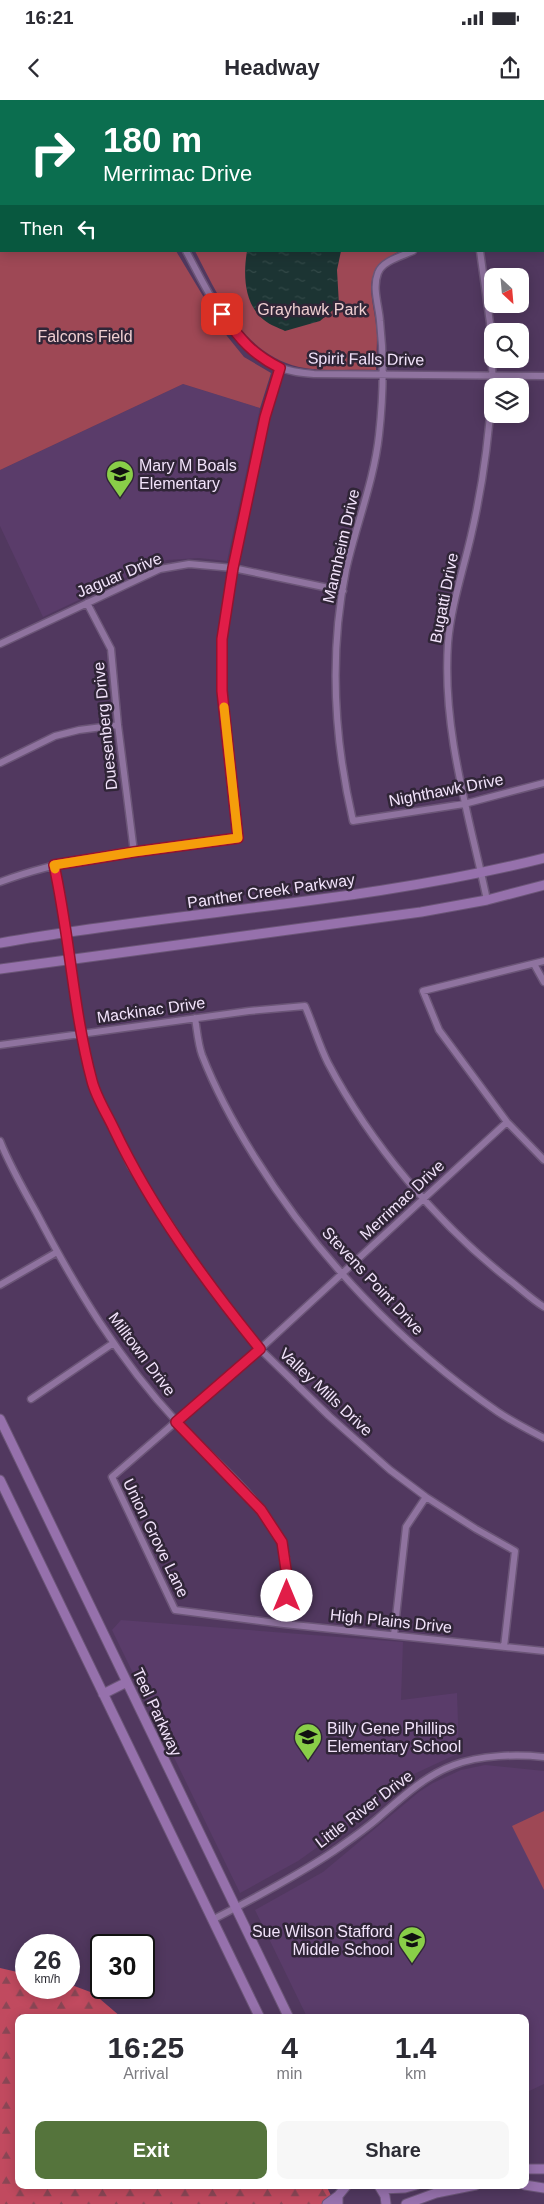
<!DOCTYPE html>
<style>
body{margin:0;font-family:Helvetica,sans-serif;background:#f7f7f7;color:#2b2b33;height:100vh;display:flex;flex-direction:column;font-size:19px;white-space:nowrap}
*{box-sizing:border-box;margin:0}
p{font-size:16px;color:#7c7c81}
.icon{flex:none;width:28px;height:28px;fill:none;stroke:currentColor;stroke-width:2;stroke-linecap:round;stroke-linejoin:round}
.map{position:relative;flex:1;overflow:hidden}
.sheet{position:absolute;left:15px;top:1914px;width:514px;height:175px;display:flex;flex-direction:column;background:#fff;border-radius:10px;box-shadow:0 2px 12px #0003}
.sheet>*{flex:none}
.guide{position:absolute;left:0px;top:0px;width:545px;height:152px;box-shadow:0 2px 12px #0003;background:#0b6e4f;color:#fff;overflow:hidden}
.needle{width:32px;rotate:154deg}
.controls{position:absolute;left:484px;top:168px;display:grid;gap:10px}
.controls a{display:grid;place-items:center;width:45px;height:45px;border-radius:10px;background:#fff;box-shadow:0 2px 12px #0003;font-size:25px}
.speed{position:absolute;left:15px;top:1834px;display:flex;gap:10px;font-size:25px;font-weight:700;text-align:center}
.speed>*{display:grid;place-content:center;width:65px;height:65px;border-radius:50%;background:#fff;box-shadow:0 2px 12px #0003;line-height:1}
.speed small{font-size:12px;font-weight:400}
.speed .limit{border:2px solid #111;border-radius:8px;background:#fff;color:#111}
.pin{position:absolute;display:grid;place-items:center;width:42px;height:42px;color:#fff;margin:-21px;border-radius:10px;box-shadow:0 2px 8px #0006}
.me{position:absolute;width:55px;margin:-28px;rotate:0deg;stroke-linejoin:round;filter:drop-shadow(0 0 4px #0008)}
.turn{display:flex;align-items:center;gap:18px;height:105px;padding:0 20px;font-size:22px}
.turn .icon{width:65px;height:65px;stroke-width:2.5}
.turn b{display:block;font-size:35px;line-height:42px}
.then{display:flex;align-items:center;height:48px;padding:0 20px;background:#0003;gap:10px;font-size:19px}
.eta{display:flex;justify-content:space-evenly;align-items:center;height:85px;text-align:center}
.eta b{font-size:30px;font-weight:800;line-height:35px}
.primary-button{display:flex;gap:10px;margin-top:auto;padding:10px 20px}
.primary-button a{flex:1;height:58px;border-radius:10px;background:#55743c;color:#fff;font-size:20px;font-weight:800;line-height:58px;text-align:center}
.primary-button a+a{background:#f7f7f7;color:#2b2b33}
.status{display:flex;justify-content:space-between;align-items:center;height:35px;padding:0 25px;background:#fff;direction:ltr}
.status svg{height:14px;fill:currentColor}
header{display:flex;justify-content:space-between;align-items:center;height:65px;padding:0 20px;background:#fff;font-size:22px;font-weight:800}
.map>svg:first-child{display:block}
.built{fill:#5a3c6a}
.forest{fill:url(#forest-firs)}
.green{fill:#9e4855}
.water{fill:url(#water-ripples)}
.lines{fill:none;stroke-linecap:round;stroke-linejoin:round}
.street-casing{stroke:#6b5577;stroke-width:9}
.secondary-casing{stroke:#6b5577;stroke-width:11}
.street{stroke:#8f739f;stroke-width:6}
.secondary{stroke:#9671ac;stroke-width:9}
.route-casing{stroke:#92132f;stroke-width:12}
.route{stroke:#e11d48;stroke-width:9}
.slow{stroke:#f59e0b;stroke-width:9}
.labels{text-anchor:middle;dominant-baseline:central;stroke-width:5;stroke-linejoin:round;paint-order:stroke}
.park-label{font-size:16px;fill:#efcfd1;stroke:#302537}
.street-label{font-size:16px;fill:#f2e3fb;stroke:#302537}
.poi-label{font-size:16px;fill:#f2e3fb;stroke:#302537;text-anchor:start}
</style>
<div class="status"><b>16:21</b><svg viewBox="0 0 49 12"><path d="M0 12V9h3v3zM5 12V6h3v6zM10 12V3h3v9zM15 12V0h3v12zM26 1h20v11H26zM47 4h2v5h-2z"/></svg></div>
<header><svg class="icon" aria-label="back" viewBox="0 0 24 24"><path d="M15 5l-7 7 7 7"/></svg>Headway<svg class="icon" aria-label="share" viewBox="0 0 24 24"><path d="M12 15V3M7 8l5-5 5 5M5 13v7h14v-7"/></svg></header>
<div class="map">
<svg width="544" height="2104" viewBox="0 0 544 2104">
<defs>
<pattern id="forest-firs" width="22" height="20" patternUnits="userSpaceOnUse" patternTransform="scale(1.25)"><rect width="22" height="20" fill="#c14a5f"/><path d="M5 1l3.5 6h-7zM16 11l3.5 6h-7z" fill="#8b4756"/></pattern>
<pattern id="water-ripples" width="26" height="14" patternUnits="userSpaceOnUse" patternTransform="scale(1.25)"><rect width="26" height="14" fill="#1c3433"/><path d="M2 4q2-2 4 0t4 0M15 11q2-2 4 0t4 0" fill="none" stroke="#324847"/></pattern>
</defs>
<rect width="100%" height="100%" fill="#51385f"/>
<!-- built -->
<path class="built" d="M183,284L260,308L227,461L199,458L167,460L148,467L43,517L0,426V370Z
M121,1520L403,1542L401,1600L457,1593L459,1653L414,1674L371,1709L298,1761L240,1793L112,1530Z
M485,1665L544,1671V1984L525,1993V1918L307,1917L255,1810L323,1772L419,1692L433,1683L461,1670Z"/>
<!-- forest -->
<path class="forest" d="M0,1868L26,1874V1888H69V1884L93,1893L121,1917L19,1918V2085H326L335,2104H0Z"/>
<!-- green -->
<path class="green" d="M0,135L1,151H176L227,236L244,257L271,273L260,308L183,284L0,370Z
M195,151H400C356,172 375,197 377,235C377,247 376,259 376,270C353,269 322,272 299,267C243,254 219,197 195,151Z
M544,1711V1790L512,1726Z"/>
<!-- water -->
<path class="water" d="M247,151H341L337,170L339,205L320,221L285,231C279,228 270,225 264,220C244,204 243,175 247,151Z"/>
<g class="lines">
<!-- street casing -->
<g class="street-casing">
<path id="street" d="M132,0V1
M395,1L397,0
M465,1L468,0
M0,4L1,7
M0,128L1,127
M186,151C209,193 232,248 279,267C290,272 302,273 314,274L544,276
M413,151C402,156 382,161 378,173C372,188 379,206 380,221C384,257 383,299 379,335C374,381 356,425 346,470C329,554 334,639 353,721L464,704L544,683
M480,151L490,223L493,286
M87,503L111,549L118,625L134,752
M0,544L160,469L189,464L233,468L343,491
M0,663L55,636L79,630L118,625
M54,765L61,795L81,934L92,983L131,1066L214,1192L260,1249L329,1316L390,1370L426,1397L476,1429L515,1451L504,1547
M0,782C74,754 160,748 238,738L222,591V539L233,468L252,379L265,317L280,268
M487,800C469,715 442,631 448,543C451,506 463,471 471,436C482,389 489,337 492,289
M544,861L423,891L439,930L507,1022L544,1060
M534,864L544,882
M195,918C197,930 198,944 202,955C216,991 234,1024 254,1056C316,1156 401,1245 498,1312C513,1322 529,1330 544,1338
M0,945L249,911L305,906C313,924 319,945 328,963C370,1043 437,1123 508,1179C520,1188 531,1199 544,1207
M507,1022L260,1249L112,1377L175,1510L284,1524L544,1551
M0,1041C10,1066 23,1089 36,1112C75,1187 119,1260 177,1322C211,1359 259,1395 281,1441C291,1463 286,1501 284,1524
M0,1185L57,1152
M31,1299L112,1244
M394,1535L406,1427L426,1397
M212,1820C253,1799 295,1777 334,1751C348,1741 363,1731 377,1719C400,1699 424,1676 454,1665C480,1655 517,1654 544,1657"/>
</g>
<!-- secondary casing -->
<g class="secondary-casing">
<path id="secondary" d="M0,843C181,811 366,803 544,758
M0,869L421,812L487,800L544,785
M0,1319L289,1918
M0,1380L260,1918
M103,1594L127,1582
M525,2069H544
M525,2085L544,2088
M379,2086L385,2096L386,2104
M381,2089L405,2088L416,2085
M327,2104L338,2096
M338,2104V2096L347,2085
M406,2104L436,2093L476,2085"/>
</g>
<!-- street -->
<use href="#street" class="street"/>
<!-- secondary -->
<use href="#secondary" class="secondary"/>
</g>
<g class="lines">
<!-- route casing -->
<g class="route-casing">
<path id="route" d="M222,214C240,239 252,254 280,268L265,317L255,364L233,468L222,539V591L238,738L134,752L54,765C70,837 73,910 92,981C96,997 107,1014 114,1029C152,1109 205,1181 260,1249L176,1322L261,1410L282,1442L288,1483L287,1496"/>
</g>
<!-- route -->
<use href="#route" class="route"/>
<!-- slow -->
<path class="slow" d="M55,769L54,765L134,752L238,738L224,607"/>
</g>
<!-- icons -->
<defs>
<g id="school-pin" transform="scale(1.4375)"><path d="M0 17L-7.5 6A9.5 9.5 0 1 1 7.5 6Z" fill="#89ce48" stroke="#302537"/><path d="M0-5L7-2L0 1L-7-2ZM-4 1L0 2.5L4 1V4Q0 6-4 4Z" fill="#111"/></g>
</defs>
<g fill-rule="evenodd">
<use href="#school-pin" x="120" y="374"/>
<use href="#school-pin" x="308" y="1637"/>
<use href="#school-pin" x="412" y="1840"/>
</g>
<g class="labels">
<!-- park labels -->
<g class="park-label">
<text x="312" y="209">Grayhawk Park</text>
<text x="85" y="236">Falcons Field</text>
</g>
<!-- street labels -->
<g class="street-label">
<text transform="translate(366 259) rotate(1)">Spirit Falls Drive</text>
<text transform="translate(341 446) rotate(-77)">Mannheim Drive</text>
<text transform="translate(119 475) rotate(-23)">Jaguar Drive</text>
<text transform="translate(444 498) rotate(-79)">Bugatti Drive</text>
<text transform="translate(105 626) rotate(-96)">Duesenberg Drive</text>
<text transform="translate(446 690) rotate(-11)">Nighthawk Drive</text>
<text transform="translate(271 791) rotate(-8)">Panther Creek Parkway</text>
<text transform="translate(151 910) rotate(-8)">Mackinac Drive</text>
<text transform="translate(402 1100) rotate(-43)">Merrimac Drive</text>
<text transform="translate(373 1181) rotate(47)">Stevens Point Drive</text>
<text transform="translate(142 1254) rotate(53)">Milltown Drive</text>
<text transform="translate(326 1292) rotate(43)">Valley Mills Drive</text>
<text transform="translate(156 1438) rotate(64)">Union Grove Lane</text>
<text transform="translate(391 1521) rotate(6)">High Plains Drive</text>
<text transform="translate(157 1612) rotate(65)">Teel Parkway</text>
<text transform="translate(364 1709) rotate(-37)">Little River Drive</text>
</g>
<!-- poi labels -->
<g class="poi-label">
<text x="139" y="365">Mary M Boals<tspan x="139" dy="18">Elementary</tspan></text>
<text x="327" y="1628">Billy Gene Phillips<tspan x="327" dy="18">Elementary School</tspan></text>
<text x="393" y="1831" text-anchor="end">Sue Wilson Stafford<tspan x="393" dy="18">Middle School</tspan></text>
</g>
</g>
</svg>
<div class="controls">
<a><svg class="needle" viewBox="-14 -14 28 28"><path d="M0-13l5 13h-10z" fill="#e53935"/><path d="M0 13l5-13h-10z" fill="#7c7c81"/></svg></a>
<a><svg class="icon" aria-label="search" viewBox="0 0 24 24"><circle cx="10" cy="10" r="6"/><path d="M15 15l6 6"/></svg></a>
<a><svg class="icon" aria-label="layers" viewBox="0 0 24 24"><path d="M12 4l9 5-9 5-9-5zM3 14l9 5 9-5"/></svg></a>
</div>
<div class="speed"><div>26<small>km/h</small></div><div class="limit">30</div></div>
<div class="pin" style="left:222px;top:214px;background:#d93025"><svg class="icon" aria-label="arrive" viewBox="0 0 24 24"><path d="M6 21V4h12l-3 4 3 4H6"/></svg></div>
<svg class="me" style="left:287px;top:1496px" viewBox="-20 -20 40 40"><circle r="19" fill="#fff"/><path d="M0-13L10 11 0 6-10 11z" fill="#e11d48"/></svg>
<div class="guide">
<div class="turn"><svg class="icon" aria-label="right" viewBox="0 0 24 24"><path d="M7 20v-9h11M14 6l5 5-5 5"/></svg><div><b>180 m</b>Merrimac Drive</div></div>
<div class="then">Then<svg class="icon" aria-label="left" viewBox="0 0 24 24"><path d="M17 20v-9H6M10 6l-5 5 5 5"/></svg></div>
</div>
<section class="sheet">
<div class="eta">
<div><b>16:25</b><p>Arrival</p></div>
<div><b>4</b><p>min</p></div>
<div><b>1.4</b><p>km</p></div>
</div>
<div class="primary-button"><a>Exit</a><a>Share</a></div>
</section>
</div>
